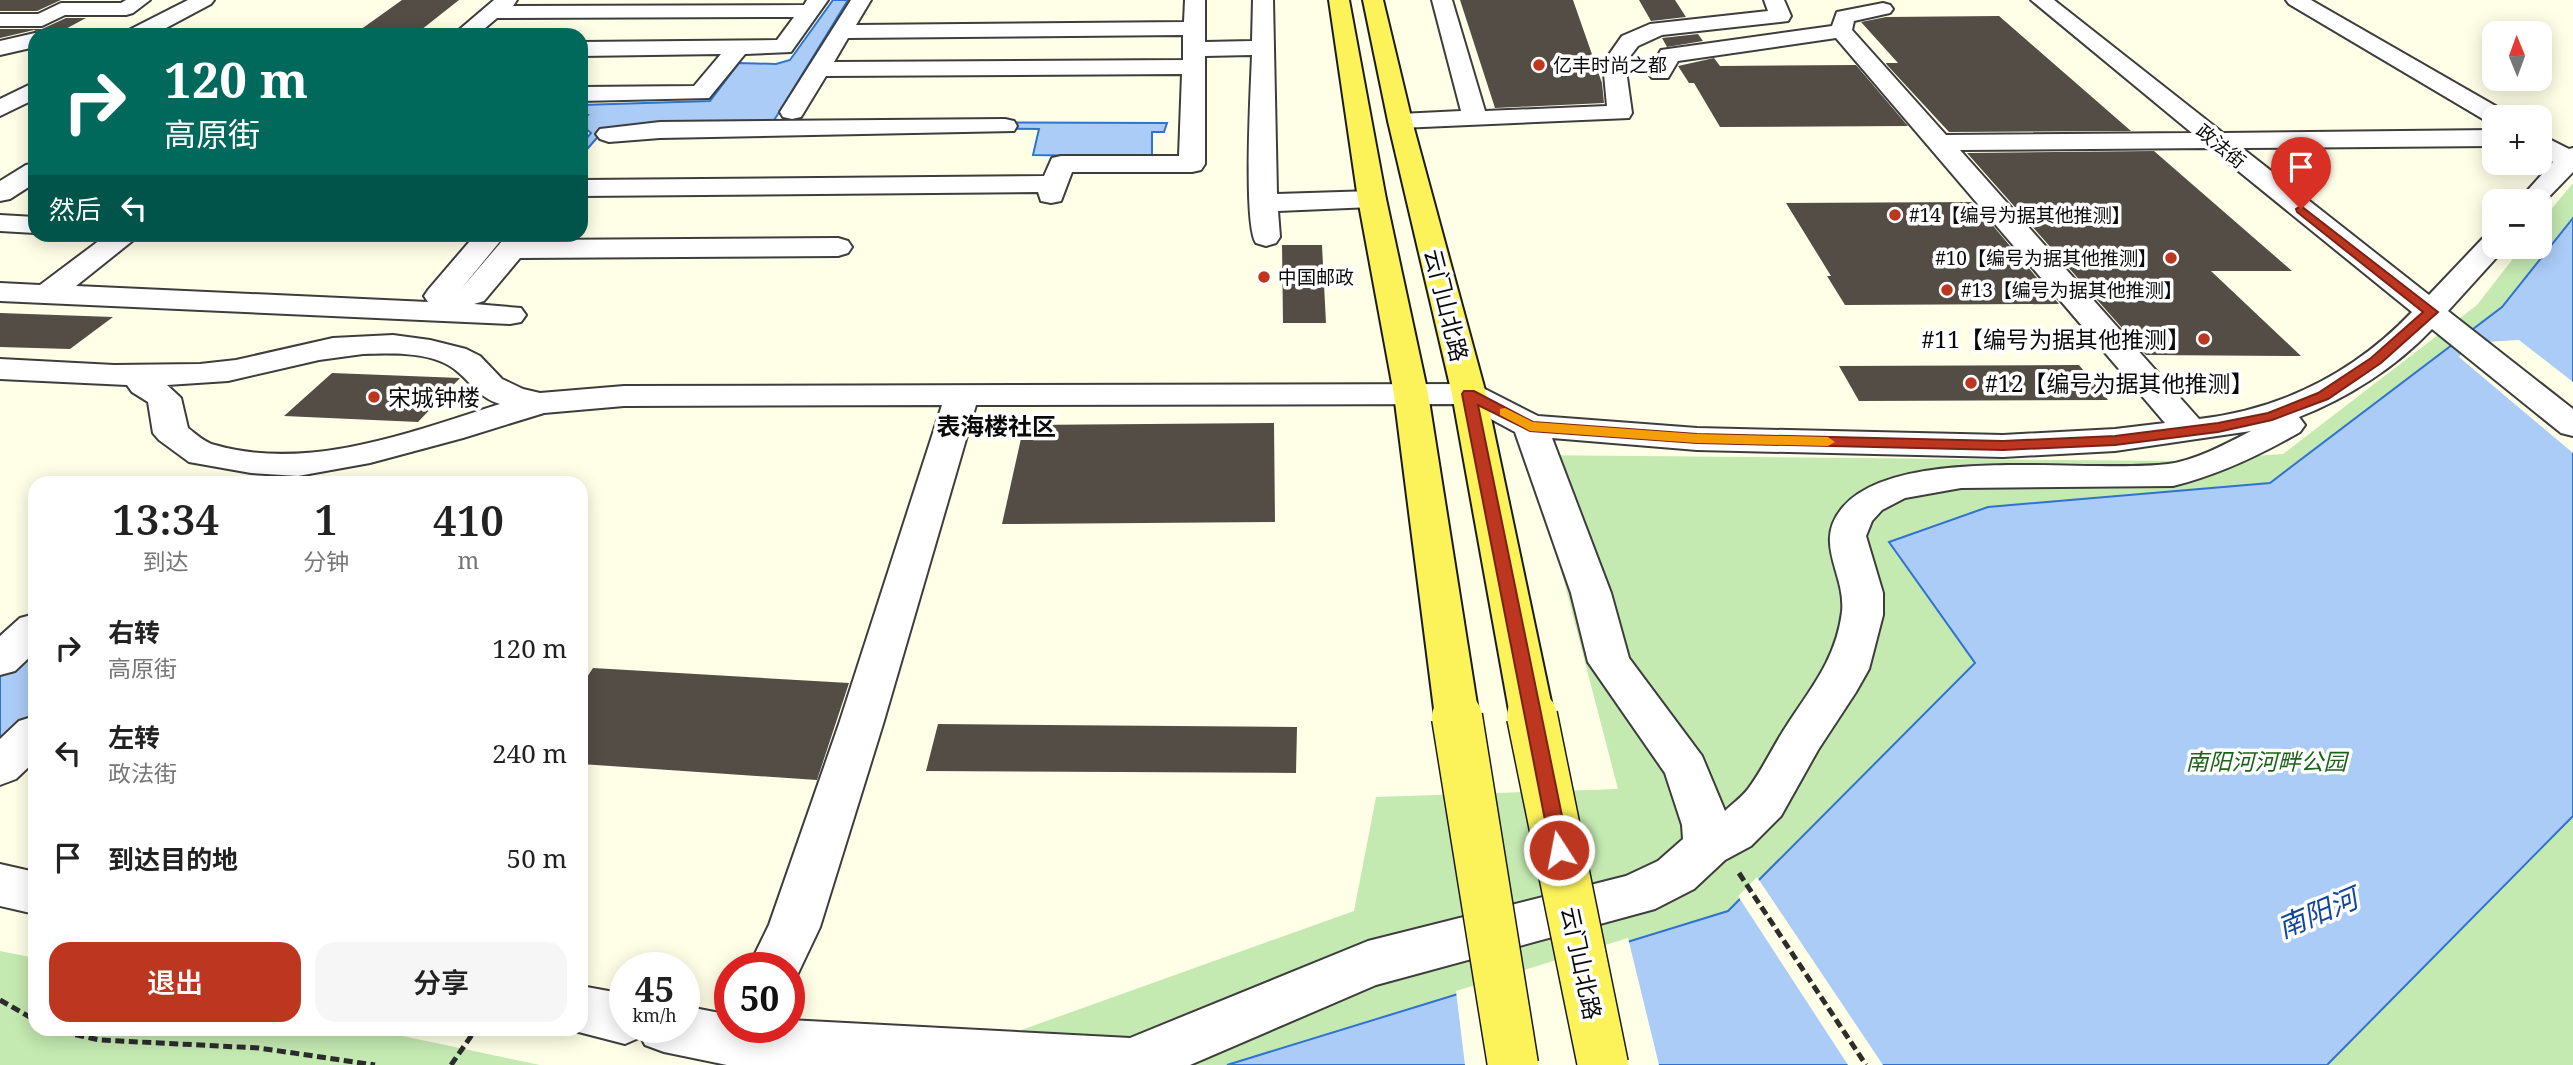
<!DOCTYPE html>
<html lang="zh">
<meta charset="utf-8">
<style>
body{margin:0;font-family:"Noto Serif","Noto Sans SC",serif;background:#f6f6f6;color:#222;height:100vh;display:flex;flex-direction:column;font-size:26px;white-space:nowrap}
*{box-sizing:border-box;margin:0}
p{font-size:23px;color:#767676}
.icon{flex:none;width:38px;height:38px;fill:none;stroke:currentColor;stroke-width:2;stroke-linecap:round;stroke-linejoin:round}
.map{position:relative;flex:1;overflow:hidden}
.details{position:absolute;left:28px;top:476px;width:560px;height:560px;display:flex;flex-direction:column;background:#fff;border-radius:21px;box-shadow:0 4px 18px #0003}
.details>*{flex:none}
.hud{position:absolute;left:28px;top:28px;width:560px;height:214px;border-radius:21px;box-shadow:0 4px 18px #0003;background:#00695c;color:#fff;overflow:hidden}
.needle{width:46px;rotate:359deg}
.tools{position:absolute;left:2482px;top:21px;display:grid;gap:14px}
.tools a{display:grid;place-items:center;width:70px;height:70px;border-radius:14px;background:#fff;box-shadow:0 4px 18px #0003;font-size:35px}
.speed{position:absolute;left:609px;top:952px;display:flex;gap:14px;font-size:35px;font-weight:700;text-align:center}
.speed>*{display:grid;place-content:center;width:91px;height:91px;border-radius:50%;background:#fff;box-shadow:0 4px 18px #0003;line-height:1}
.speed small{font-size:18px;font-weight:400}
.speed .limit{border:10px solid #d22;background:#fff;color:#111}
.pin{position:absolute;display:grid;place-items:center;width:60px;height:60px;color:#fff;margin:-72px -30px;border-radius:50% 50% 50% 0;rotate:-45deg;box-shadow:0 0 7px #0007}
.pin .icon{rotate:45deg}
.me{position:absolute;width:77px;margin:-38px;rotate:349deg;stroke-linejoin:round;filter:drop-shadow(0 0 5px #0008)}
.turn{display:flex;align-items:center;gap:24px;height:147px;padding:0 21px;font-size:32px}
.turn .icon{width:91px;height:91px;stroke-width:2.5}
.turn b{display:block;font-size:49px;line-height:60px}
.then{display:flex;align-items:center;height:66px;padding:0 21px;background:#0003;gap:14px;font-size:26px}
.eta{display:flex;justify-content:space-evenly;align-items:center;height:119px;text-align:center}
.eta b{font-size:42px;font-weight:600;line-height:49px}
.button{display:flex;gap:14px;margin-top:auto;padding:14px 21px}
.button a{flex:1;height:80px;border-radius:21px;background:#bc3620;color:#fff;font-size:28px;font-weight:600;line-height:80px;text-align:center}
.button a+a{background:#f6f6f6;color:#222}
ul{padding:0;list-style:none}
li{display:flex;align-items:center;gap:21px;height:105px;padding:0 21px}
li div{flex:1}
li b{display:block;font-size:26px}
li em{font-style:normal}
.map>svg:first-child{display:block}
.green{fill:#c4e9b1}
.water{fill:#abccf7;stroke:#3072d0;stroke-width:2}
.pier{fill:#ffffe7}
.building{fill:#534d46}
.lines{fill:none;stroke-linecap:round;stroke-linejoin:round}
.minor-casing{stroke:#3d3d3d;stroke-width:4}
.major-casing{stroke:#1b1b1b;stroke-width:4}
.path{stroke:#2c2c2c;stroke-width:5;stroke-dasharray:9 4.5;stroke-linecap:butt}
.minor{fill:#fff;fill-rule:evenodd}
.major{fill:#fcf35a;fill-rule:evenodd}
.major-bridge-casing{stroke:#1b1b1b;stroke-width:53;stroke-linecap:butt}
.major-bridge{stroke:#fcf35a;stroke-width:50}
.route{fill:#bc3620;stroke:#7a2315;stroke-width:2}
.slow{fill:#f59e0b}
.poi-dot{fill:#bc3620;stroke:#fff;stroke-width:2.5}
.labels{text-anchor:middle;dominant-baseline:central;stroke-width:7;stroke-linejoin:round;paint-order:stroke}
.far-poi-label{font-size:19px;fill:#0a0a0a;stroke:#fff;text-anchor:start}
.far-street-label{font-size:19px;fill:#0a0a0a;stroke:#fff}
.street-label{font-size:23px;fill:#0a0a0a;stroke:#fff}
.poi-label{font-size:23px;fill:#0a0a0a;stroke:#fff;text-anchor:start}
.park-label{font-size:23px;font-style:italic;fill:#1c621a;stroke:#fff}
.neighbourhood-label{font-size:24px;font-weight:bold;fill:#0a0a0a;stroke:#fff}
.near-water-label{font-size:28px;font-style:italic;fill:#12469d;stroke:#fff}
</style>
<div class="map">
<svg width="2573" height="1065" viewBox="0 0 2573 1065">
<rect width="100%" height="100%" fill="#ffffe7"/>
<!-- green -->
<path class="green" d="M2573,183V1065H799L943,1058L1354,911L1376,797L1618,789L1536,474L1522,455L2180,461L2283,454L2477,305L2522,247H2539V224Z
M0,951L35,958V1029H370L540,1065H0Z"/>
<!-- water -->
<path class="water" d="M833,0H848L773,122L1167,123L1164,132H1152V157L1033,155L1039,129L652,126L603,131L581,156V145L591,133L581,124L588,115H581V105L710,101L739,63L776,64L790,60Z
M2573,218V816L2327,1065H1227L1728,911L1975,663L1889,542L1988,507L2270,483L2502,307Z
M35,642V711L0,744V674Z"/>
<!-- pier -->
<path class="pier" d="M2519,340L2573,382V453L2459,357L2469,343Z
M1757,877L1883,1065H1848L1738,896Z
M1628,938L1659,1065H1465L1456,991Z"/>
<!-- building -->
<path class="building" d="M0,0H118H61L37,11H0Z
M402,0H459L421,30H360Z
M1460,0H1573L1602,83L1604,103L1495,108Z
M1639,0H1675L1686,17L1651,21Z
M1999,16L2131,131L1949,132L1887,65L1886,63H1898L1861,22L1886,17Z
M66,18H86L60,32L44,35L34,30L0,38V29H42Z
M1698,34L1703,41L1667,47L1662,38Z
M1714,58L1720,66L1856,65L1908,126L1720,127L1694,83H1689L1678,66Z
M2154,151L2292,271H2211L2301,356L2146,355L1967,153Z
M1973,202L2059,304L1845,305L1827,276H1831L1786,203Z
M1282,245H1322L1326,323H1283Z
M0,313L113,317L70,349L0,347Z
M2079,365L2108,400L1859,401L1839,366Z
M332,373L460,378L418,422L284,416Z
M1274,423L1275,522L1002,524L1024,425Z
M593,668L849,683L817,780L581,764V686Z
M938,724L1297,727L1296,773L926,771Z"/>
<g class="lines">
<!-- minor casing -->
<g class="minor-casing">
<path id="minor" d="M126,0H150L133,13L126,15H65L42,26H0V14H38L61,3H121Z
M188,0H214L211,4L153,35H126L129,30Z
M494,0H517L513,6L804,5L807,0H828L791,52L745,54L709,98L581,101V87L694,86L721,54L581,56V42L777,40L794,17L497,18L477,35H453Z
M851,0H871L856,25L1184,22L1185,0H1205V42L1252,41L1253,0H1273L1277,194L1372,191L1382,193L1386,199L1382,205L1372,207L1278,211L1280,237L1276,243L1266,246L1256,243C1243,225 1251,86 1252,55L1205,56V164L1201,170L1192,172H1072L1061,201L1051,203L1041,201L1038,192L581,196V180L1044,176L1052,158L1061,156H1179L1182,74L826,76L801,117L792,119L783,117L780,112ZM1183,35V60L834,62L848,38Z
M1432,0H1452L1485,111L1607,106L1603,63L1622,36L1650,24L1768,11L1764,0H1784L1791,16L1788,21L1780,22L1662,35L1638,46L1625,63L1632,113L1629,118L1400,128L1391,126L1388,121L1391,116L1400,114L1461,111Z
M2031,0H2054L2223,133L2494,130V146L2242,148L2429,295L2484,237L2494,234V247H2506L2448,311L2573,409V436L2561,433L2432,329C2396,367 2348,398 2299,417L2305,425L2300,432C2260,455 2218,475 2173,486L1961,488L1905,498L1882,510L1872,521L1866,536L1883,593V615L1869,669L1856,692L1818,750L1781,816L1751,846L1725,860L1694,889L1655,909L1376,985L1190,1065H727L664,1052L645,1045L641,1037L625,1044L567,1029H581V986L625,994V1027H684V1006L730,1015V1027H789V1020L1130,1038L1368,941L1626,876L1658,861L1683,839L1682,825L1665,773L1588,662L1571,593L1515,432L1463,404L976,405L883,724L820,927L793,984L789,986V968H748L769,925L839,724L942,405L624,406L544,413L463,438L370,463L298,476L251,473L189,462L159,440L153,433L148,402L132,392L127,385L0,379V359L114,365L200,364L236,360L333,338L393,335L430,340L466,349L480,356L502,379L523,389L540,393L624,386L1469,384L1481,387L1538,416L1697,428L2003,435L2115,429L2165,423L1836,38L1678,61L1668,78H1652L1648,73L1661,50L1832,26L1837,12L1883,3L1890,5L1893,9L1890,13L1854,21L1852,30L1946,135L2192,133ZM2210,148L2412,312C2354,373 2282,409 2199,419L1960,150ZM363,354C392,353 435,351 458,372C473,385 480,398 500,404C412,432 308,472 215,445C205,443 196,434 188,428L181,398L167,385L228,381L319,360ZM2251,431C2228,443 2194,461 2168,464C2087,474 1899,443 1843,507C1812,543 1846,573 1842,612C1836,659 1811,688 1787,725C1773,746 1763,769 1748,789C1742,797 1732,804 1725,811L1702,756L1629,658L1611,593L1552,438L1697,450L2003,457L2115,451Z
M2286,0H2311L2506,112L2509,117H2494V124L2488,122L2289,4Z
M35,33L41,35H35V47L0,55V41Z
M35,82V99L0,116V99Z
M1005,119L1014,121L1017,126L1014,131L660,138L609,142L600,139L596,134L600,129L660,122Z
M2539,134L2569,149L2573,148V172L2539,207V201H2518L2553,162L2539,153Z
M35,163V183L10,199L0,201V181L26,165Z
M0,215L35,217V233L0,231Z
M108,234H141L76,286L428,302L424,296L428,290L476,234H506L461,289L508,234H538L534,240L838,238L848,241L852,247L848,253L838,256L520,258L484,301L474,304L521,308L526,315L521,322L510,324L0,301V283L40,285Z
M35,614V652L15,671L0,675V636L20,618Z
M35,716V761L16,779L0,785V739L19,721Z
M0,864L35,872V914L0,906Z"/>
</g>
<!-- major casing -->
<g class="major-casing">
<path id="major" d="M1329,0H1349L1386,199L1428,394L1479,717L1473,729L1457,733L1441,729L1435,717L1394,394L1358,199Z
M1363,0H1383L1412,121L1486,394L1554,716L1548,728L1532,732L1516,728L1510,716L1452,394L1388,121Z"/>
</g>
<!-- path -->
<path class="path" d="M1739,873L1866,1065
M0,1000L35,1020
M49,1029L100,1040L259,1048L375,1065
M451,1065L476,1029"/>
<!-- minor -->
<use href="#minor" class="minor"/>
<!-- major -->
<use href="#major" class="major"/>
<!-- major-bridge casing -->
<g class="major-bridge-casing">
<path id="major-bridge" d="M1532,716L1603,1065
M1457,717L1513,1065"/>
</g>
<!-- major-bridge -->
<use href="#major-bridge" class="major-bridge"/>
</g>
<!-- route -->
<path class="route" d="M2301,206L2438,312L2381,363L2328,399L2272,420L2218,432L2115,445L2003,450L1697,443L1530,431L1478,405L1569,850L1566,856L1559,859L1552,856L1462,394L1464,391H1474L1533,422L1697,434L2003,441L2115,436L2218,423L2268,413L2318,393L2371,358L2423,312L2297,212L2296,209Z"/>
<!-- slow -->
<path class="slow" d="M1505,408L1533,422L1697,434L1828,437L1835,442L1828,446L1697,443L1530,431L1500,415V409Z"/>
<!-- markers -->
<g class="poi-dot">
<circle cx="1539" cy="65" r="7"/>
<circle cx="1895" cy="215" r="7"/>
<circle cx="2171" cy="258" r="7"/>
<circle cx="1264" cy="277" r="7"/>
<circle cx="1947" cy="290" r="7"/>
<circle cx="2204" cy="339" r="7"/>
<circle cx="1971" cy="383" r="7"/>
<circle cx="374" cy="397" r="7"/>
</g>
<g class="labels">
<!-- far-poi labels -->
<g class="far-poi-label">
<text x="1553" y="65">亿丰时尚之都</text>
<text x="1909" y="215">#14【编号为据其他推测】</text>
<text x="2157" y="258" text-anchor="end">#10【编号为据其他推测】</text>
<text x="1278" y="277">中国邮政</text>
<text x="1961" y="290">#13【编号为据其他推测】</text>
</g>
<!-- far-street labels -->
<g class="far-street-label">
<text transform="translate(2221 146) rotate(39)">政法街</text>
</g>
<!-- street labels -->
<g class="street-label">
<text transform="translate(1447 305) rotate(76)">云门山北路</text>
<text transform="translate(1582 963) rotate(78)">云门山北路</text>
</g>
<!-- poi labels -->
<g class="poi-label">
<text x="2190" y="339" text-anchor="end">#11【编号为据其他推测】</text>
<text x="1985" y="383">#12【编号为据其他推测】</text>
<text x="388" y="397">宋城钟楼</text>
</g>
<!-- park labels -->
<g class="park-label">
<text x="2266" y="761">南阳河河畔公园</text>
</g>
<!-- neighbourhood labels -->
<g class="neighbourhood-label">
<text x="996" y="425">表海楼社区</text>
</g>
<!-- near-water labels -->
<g class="near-water-label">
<text transform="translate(2317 912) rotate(-23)">南阳河</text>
</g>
</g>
</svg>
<div class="tools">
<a><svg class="needle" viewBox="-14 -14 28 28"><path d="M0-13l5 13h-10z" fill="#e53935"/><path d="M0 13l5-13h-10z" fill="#767676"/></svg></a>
<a>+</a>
<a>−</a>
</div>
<div class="speed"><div>45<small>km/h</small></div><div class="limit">50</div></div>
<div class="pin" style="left:2301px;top:209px;background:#d93025"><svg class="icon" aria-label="arrive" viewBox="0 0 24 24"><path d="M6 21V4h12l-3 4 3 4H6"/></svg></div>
<svg class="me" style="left:1559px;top:850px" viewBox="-20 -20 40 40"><circle r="17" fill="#bc3620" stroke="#fff" stroke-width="3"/><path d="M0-11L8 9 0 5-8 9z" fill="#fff"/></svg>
<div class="hud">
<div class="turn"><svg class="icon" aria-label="right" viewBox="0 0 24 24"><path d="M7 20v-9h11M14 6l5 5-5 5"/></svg><div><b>120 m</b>高原街</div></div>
<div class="then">然后<svg class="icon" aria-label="left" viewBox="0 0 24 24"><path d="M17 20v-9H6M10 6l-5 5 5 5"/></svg></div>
</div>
<section class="details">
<div class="eta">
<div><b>13:34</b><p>到达</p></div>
<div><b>1</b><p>分钟</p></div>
<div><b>410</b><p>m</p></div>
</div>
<ul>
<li><svg class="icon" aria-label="right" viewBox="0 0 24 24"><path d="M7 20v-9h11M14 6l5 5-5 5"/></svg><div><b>右转</b><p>高原街</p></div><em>120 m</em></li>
<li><svg class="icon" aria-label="left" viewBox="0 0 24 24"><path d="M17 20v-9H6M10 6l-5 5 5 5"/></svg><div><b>左转</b><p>政法街</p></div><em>240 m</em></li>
<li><svg class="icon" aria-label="arrive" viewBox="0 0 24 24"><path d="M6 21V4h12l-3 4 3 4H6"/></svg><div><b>到达目的地</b></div><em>50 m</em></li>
</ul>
<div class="button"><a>退出</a><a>分享</a></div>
</section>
</div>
